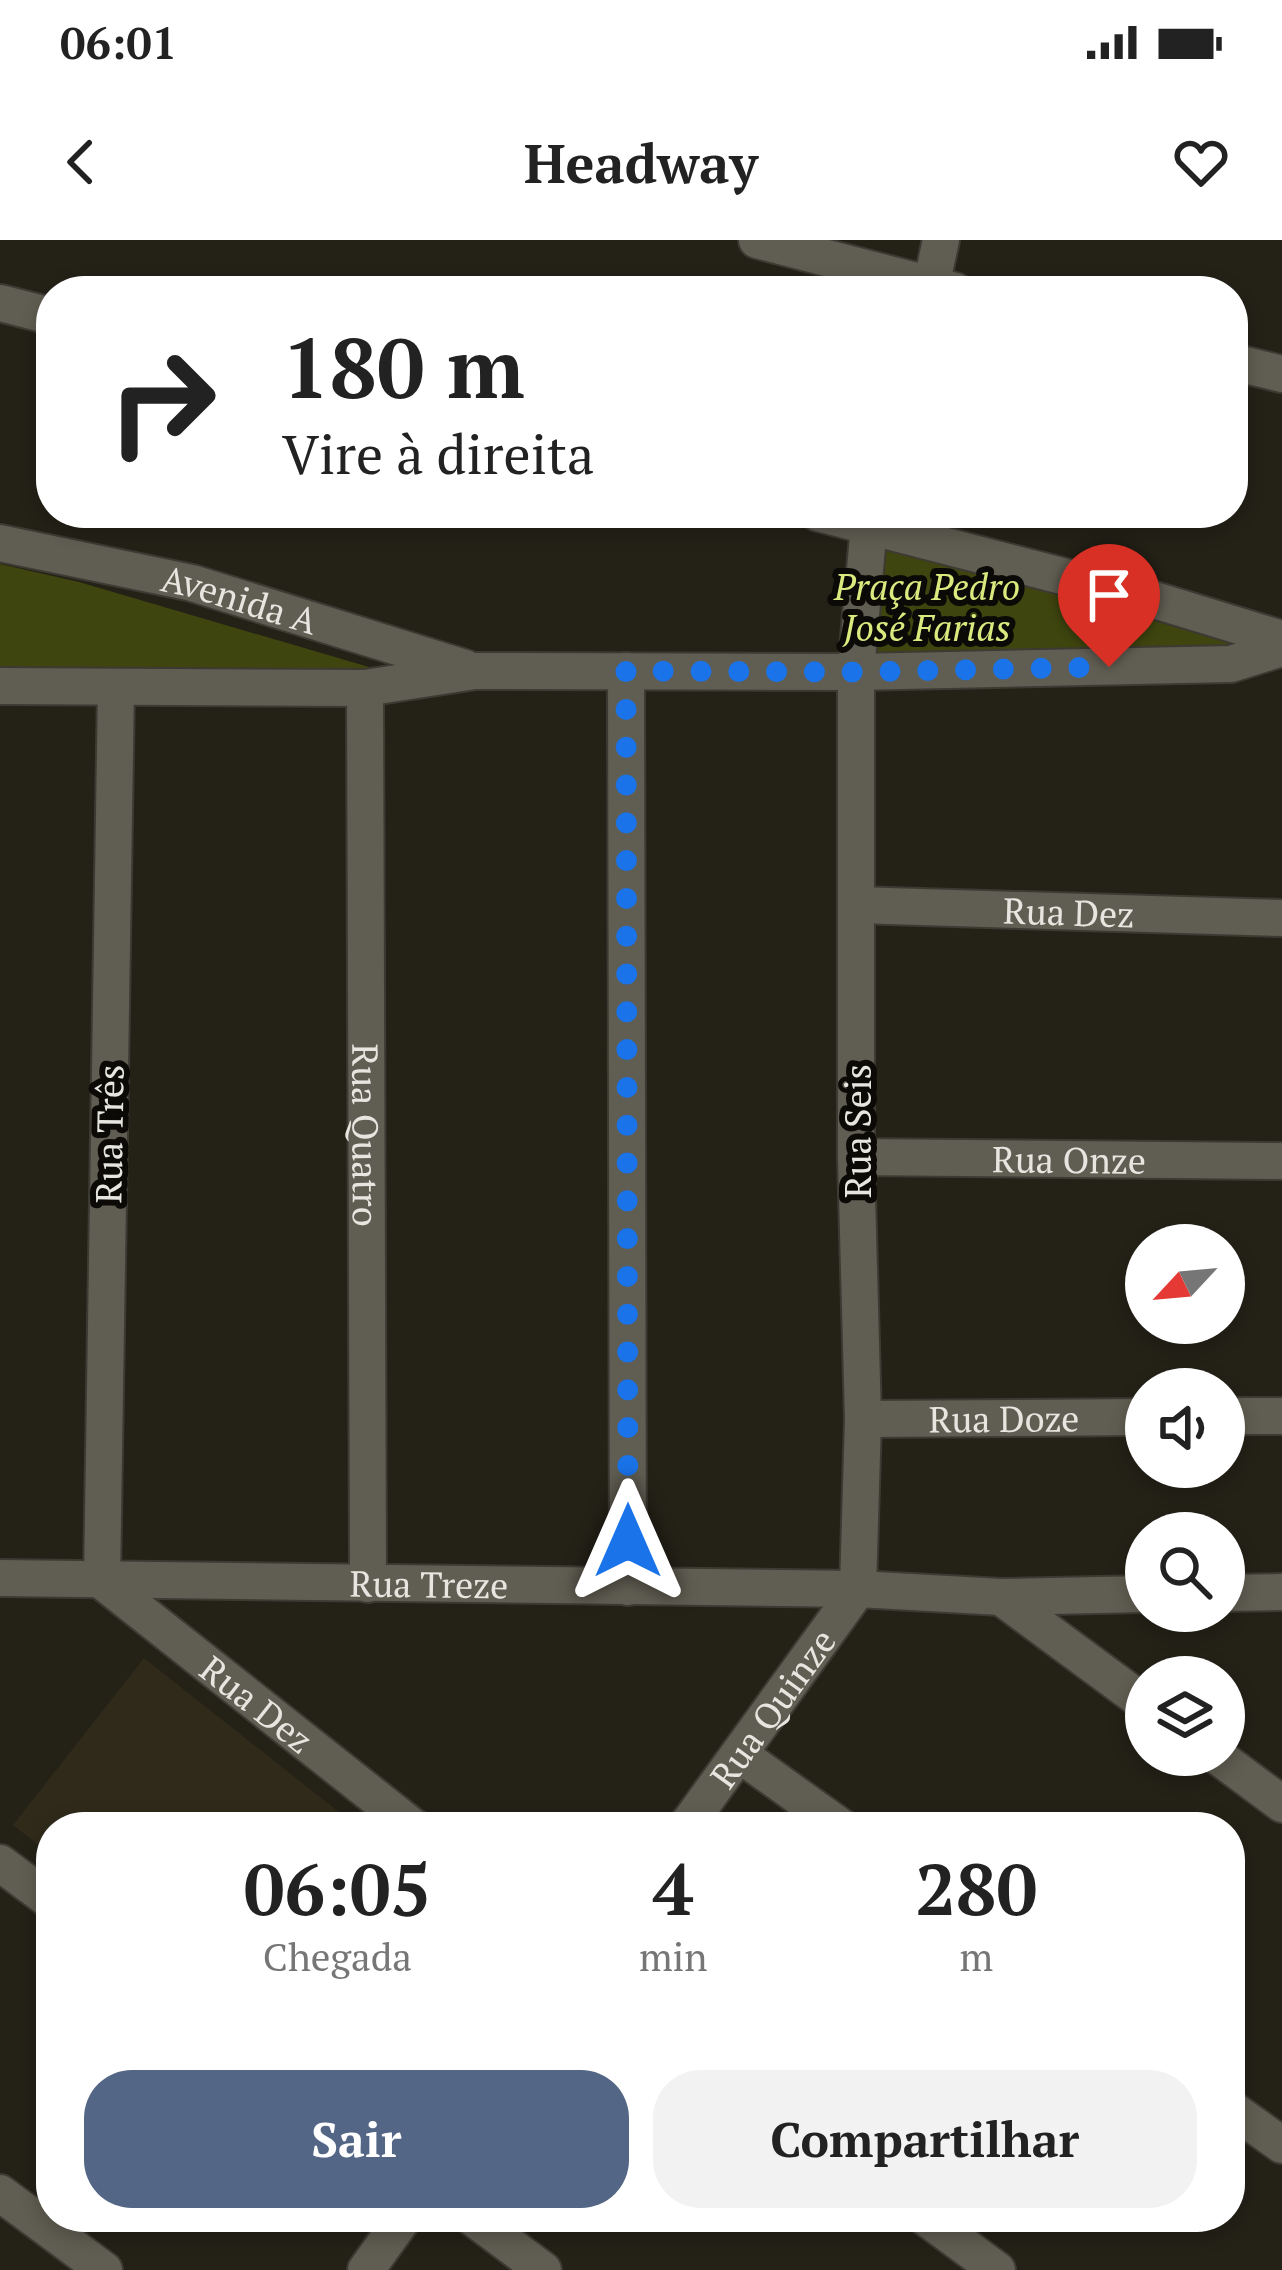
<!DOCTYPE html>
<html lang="pt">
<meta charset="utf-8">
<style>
body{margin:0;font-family:"PT Serif",serif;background:#f2f2f2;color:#222;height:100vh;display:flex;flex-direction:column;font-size:45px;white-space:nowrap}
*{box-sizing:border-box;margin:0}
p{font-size:39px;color:#767676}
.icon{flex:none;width:66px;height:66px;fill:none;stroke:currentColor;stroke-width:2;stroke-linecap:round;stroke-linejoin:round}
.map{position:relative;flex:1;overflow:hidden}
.side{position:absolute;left:36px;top:1572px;width:1209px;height:420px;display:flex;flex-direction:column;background:#fff;border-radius:48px;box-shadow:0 6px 18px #0003}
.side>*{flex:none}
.hud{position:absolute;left:36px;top:36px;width:1212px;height:252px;border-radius:48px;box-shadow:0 6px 18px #0003;background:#fff;color:#222;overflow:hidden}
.needle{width:78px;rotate:244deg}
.fabs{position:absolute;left:1125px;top:984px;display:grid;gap:24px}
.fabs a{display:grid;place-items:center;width:120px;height:120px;border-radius:50%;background:#fff;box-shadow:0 6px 18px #0003;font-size:60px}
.pin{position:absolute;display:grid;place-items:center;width:102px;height:102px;color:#fff;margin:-123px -51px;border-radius:50% 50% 50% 0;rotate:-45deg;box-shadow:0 0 12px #0007}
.pin .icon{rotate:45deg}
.me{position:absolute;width:132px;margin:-66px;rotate:0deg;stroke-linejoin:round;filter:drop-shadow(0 0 9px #0008)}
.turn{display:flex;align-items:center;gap:42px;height:252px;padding:0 48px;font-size:54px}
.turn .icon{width:156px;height:156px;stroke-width:2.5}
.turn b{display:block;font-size:84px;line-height:102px}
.eta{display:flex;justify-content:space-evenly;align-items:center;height:204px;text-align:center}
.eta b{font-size:72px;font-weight:800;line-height:84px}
.primary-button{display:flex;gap:24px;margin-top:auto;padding:24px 48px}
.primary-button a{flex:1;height:138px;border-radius:48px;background:#536685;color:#fff;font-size:48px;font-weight:800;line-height:138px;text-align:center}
.primary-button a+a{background:#f2f2f2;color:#222}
.status{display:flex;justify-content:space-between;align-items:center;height:84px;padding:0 60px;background:#fff;direction:ltr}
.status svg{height:33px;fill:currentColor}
header{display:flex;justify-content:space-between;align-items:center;height:156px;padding:0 48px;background:#fff;font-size:54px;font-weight:800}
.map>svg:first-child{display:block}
.built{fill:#2f2a1a}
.green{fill:#3f450f}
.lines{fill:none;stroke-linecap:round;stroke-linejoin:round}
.minor-casing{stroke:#3d3a33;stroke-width:40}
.minor{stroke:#605d52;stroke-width:36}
.route{stroke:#1a73e8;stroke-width:21;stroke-dasharray:0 37.8}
.labels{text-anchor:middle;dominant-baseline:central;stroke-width:12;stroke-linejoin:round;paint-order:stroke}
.park-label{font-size:36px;font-style:italic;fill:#dbea7f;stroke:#0c0a07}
.street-label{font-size:36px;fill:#e7e5df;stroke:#0c0a07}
</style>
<div class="status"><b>06:01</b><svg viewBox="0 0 49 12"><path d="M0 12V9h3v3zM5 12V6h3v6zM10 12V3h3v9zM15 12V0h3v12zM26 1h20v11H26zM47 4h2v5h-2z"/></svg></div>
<header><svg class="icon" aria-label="back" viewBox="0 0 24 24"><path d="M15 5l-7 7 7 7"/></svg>Headway<svg class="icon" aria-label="heart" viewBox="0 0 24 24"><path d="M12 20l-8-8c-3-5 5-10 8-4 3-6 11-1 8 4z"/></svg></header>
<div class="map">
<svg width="1282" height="2030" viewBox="0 0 1282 2030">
<rect width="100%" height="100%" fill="#242117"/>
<!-- built -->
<path class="built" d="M144,1418L358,1587H51V1615L13,1585Z"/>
<!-- green -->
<path class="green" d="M883,301L1250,409L872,417Z
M0,324L79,342L386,432L0,437Z"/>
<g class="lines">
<!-- minor casing -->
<g class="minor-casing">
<g id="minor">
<path d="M757,0L955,51"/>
<path d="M930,51L941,0"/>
<path d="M0,63L51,76"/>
<path d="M1233,122L1282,134"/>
<path d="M818,273L1151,359L1282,399"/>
<path id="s1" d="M0,303L192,343L465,428"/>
<path d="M626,431L628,1347"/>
<path d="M0,446L365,448L475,431L856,432L1231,424L1282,408"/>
<path id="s2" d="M116,447L102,1341L413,1587"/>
<path id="s3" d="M365,448L368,1344"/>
<path id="s4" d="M856,665L1282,678"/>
<path id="s5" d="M856,917L1282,921"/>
<path d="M1224,1176H1282"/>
<path id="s6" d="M863,1179L1146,1177"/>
<path id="s7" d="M0,1338L858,1349L1001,1357L1146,1354"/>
<path d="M1224,1353L1282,1352"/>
<path d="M1001,1357L1146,1464"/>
<path d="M739,1514L841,1587"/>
<path d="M1216,1515L1282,1564"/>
<path id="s8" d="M686,1587L858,1349L863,1179L856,917V432L870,273"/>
<path d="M0,1623L51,1661"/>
<path d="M1230,1868L1282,1905"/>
<path d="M0,1953L104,2030"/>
<path d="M472,1977L543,2030"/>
<path d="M925,1977L997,2030"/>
<path d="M366,2030L404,1977"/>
</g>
</g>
<!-- minor -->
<use href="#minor" class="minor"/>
</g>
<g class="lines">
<!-- route -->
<path class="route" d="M628,1301L626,431L856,432L1109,427"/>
</g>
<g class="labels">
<!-- park labels -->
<g class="park-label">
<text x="927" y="346">Praça Pedro<tspan x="927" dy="41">José Farias</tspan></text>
</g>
<!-- street labels -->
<g class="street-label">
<text stroke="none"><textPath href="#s1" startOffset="246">Avenida A</textPath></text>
<text stroke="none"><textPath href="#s4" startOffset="213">Rua Dez</textPath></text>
<text transform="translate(857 891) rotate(-90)">Rua Seis</text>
<text transform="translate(109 894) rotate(-89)">Rua Três</text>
<text stroke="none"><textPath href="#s3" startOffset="447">Rua Quatro</textPath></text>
<text stroke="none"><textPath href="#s5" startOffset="213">Rua Onze</textPath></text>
<text stroke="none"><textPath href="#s6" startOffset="141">Rua Doze</textPath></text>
<text stroke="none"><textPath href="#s7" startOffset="429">Rua Treze</textPath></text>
<text stroke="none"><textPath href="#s2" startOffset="1092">Rua Dez</textPath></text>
<text stroke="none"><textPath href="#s8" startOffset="147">Rua Quinze</textPath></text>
</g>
</g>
</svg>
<div class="fabs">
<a><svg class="needle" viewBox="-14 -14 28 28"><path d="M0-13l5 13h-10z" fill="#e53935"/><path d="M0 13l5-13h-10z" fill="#767676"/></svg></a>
<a><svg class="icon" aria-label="sound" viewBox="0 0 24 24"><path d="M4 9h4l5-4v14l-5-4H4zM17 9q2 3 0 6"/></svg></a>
<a><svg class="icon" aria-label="search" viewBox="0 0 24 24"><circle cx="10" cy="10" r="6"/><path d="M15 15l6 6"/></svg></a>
<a><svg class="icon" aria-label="layers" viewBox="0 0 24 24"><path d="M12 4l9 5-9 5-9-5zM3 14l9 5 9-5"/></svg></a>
</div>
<div class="pin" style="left:1109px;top:427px;background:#d93025"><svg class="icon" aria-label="arrive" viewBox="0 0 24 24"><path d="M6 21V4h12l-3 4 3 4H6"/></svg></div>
<svg class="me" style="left:628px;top:1301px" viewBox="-20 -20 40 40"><path d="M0-17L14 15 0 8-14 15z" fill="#1a73e8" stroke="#fff" stroke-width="4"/></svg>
<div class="hud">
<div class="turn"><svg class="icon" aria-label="right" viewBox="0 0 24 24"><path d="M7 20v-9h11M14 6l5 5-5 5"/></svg><div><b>180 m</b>Vire à direita</div></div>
</div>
<section class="side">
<div class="eta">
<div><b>06:05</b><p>Chegada</p></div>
<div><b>4</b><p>min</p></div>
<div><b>280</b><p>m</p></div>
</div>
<div class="primary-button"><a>Sair</a><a>Compartilhar</a></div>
</section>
</div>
